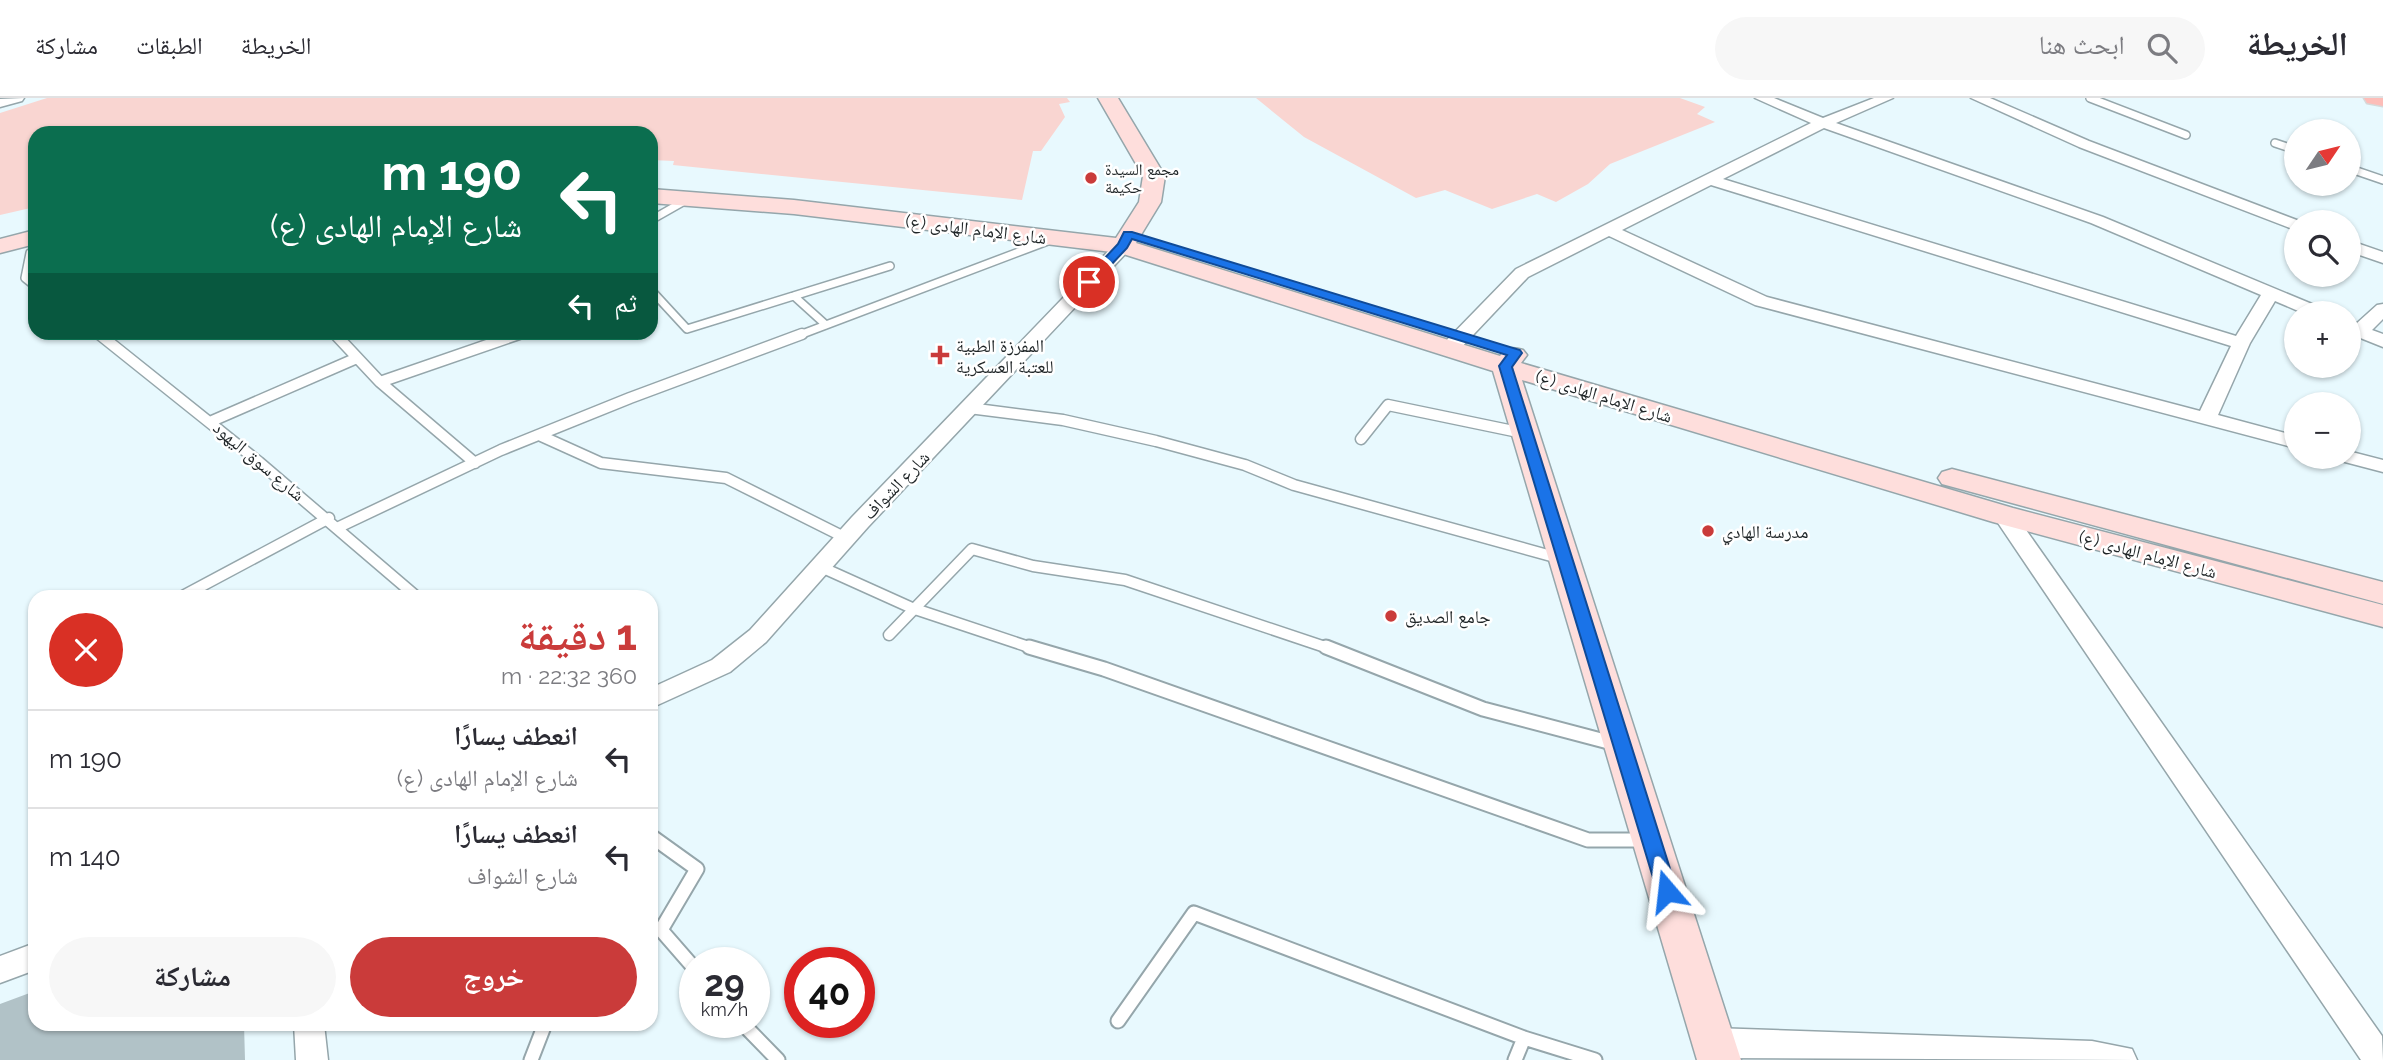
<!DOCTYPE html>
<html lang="ar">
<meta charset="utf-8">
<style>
body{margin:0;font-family:Raleway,"Noto Naskh Arabic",sans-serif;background:#f7f7f7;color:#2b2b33;direction:rtl;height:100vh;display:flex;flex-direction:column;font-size:26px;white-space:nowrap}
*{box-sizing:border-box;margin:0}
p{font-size:23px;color:#7c7c81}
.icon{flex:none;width:38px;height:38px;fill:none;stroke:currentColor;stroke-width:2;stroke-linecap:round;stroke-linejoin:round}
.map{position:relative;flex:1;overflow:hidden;direction:ltr}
.sheet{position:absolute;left:28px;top:492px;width:630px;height:441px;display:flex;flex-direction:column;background:#fff;border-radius:21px;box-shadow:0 2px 5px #0004;direction:rtl}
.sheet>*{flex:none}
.hud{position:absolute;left:28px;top:28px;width:630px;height:214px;border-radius:21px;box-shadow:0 2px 5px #0004;direction:rtl;background:#0b6e4f;color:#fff;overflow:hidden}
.needle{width:46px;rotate:55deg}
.buttons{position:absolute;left:2284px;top:21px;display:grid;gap:14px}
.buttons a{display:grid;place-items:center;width:77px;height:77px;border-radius:50%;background:#fff;box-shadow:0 2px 5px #0004;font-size:35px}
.speed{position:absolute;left:679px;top:849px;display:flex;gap:14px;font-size:35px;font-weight:700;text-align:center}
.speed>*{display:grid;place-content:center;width:91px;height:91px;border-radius:50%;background:#fff;box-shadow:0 2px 5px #0004;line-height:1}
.speed small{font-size:18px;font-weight:400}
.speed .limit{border:10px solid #d22;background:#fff;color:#111}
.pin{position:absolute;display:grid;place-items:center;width:60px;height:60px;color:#fff;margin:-30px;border:4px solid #fff;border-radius:50%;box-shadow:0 2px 7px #0007}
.me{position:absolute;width:77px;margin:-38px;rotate:343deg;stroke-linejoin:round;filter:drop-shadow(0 0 5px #0008)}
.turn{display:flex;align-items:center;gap:24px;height:147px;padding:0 21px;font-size:32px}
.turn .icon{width:91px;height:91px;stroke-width:2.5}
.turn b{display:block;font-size:49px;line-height:60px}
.then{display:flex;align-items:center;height:66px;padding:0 21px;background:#0003;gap:14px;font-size:26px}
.round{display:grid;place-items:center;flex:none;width:74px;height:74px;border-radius:37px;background:#f7f7f7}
.overview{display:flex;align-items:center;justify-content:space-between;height:119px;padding:0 21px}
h1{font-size:42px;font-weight:700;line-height:52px;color:#ca3b3a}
.primary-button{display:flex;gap:14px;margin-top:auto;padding:14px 21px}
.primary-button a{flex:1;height:80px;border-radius:42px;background:#ca3b3a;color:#fff;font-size:28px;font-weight:700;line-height:80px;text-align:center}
.primary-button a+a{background:#f7f7f7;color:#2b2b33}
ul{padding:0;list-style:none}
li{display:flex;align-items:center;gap:21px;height:98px;padding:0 21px;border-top:2px solid #e1e1e2}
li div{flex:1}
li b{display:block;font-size:26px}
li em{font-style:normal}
header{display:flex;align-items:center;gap:42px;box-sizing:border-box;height:98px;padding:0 35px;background:#fff;border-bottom:2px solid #e1e1e2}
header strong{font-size:33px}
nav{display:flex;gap:38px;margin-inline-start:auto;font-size:24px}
.search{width:490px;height:63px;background:#f7f7f7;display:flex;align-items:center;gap:18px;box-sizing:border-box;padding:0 24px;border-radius:38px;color:#7c7c81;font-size:26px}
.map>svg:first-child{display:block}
.green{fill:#f9d5d1}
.building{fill:#b1c2c7}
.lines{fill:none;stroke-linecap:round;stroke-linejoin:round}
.lane-far2-casing{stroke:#95a6ab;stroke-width:10}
.lane-far1-casing{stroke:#95a6ab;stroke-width:13}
.lane-casing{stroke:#95a6ab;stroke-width:17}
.street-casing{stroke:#95a6ab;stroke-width:3}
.secondary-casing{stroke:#95a6ab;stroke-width:3}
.primary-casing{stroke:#d7d8d8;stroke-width:3}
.lane-far2{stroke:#fff;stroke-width:7}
.lane-far1{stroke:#fff;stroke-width:10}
.lane{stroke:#fff;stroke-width:13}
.street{fill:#fff;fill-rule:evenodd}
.secondary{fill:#fededc;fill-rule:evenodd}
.primary{fill:#fdbdb8;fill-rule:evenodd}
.route{fill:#1a73e8;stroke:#114b97;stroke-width:2}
.poi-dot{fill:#ca3b3a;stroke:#fff;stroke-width:2.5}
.labels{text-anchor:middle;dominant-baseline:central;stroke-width:5;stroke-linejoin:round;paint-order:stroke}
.far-poi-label{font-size:16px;fill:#1f2527;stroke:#fff;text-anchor:start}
.street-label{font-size:18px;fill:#1f2527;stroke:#fff}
.poi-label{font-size:18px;fill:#1f2527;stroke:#fff;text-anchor:start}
</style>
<header>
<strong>الخريطة</strong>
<div class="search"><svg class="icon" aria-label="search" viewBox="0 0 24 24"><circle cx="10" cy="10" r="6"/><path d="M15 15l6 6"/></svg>ابحث هنا</div>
<nav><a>الخريطة</a><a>الطبقات</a><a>مشاركة</a></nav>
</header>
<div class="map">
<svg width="2383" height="962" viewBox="0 0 2383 962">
<rect width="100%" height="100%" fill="#e8f9fe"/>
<!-- green -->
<path class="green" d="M47,0H1067L1070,4L1059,6L1065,19L1041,53H1033L1022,102L673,67L674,63L651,62V35H35V109L0,117V15Z
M1256,0H1680L1705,9L1697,16L1715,24L1610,66L1588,86L1556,104L1537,96L1492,111L1445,92L1416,100L1304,39Z"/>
<!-- building -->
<path class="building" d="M35,893V926H244L245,962H0V906Z"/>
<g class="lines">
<!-- lane-far2 casing -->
<g class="lane-far2-casing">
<path id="lane-far2" d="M2090,0L2186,37
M2275,45L2296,52
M2348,70L2383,82
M651,122L688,101
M30,155L25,180L35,188
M651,192L687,231L890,168
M794,198L826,227
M96,234L101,238
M333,234L337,238
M514,238L526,234
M797,238L1053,141"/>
</g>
<!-- lane-far1 casing -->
<g class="lane-far1-casing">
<path id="lane-far1" d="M99,236L259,364L417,499
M335,236L380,284L519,236
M380,284L475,365
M969,310L1063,322L1156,343L1245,367L1294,387L1562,461
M212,323L357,260
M539,337L601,365L726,380L846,440
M1361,341L1388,307L1523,335
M339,429L501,352L630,300L802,236
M821,469L912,510L1035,551
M181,499L329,420
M889,537L972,451L1033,468L1125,482L1331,551"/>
</g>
<!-- lane casing -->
<g class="lane-casing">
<path id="lane" d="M1029,549L1104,571L1588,742H1645
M1326,549L1483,611L1616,646
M651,738L697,771L661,832L695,871
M1118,923L1194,815L1524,940L1595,962
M741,924L778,962
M531,962L545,926
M1515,962L1524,940"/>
</g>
<!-- street casing -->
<g class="street-casing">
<path id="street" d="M24,0L22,3L0,9V1Z
M1755,0H1774L1823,20L1874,0H1893L1836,25L2103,119L2324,211L2327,215H2303L2275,203L2250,245L2218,317L2296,338V350L1755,207L1609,138L1528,179L1456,255H1442L1440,251L1442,247L1516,171L1811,25ZM1824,30L2091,125L2261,197L2236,238L1723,81ZM1711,87L2231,248L2200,313L1767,199L1622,132Z
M1971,0H1990L2089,43L2302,124H2296V132L2290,130L2079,49Z
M2348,142L2383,154V165L2348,153Z
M1123,143L1131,148L1129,152L868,429L766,544L730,574L651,610V590L712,562L750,532L852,419L1117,144Z
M2383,206V221L2372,232L2383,236V249L2348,235V223L2357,225L2377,207Z
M2348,353L2383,362V374L2341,363L2338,359H2348Z
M2004,410L2012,412L2382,938L2383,962H2361L1996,422L1993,417L1996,412Z
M35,845V872L0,885V858Z
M294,926H324L328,962H296Z
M1714,930L2092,943L2132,951L2137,962L1714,960L1703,955L1698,945L1703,935Z"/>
</g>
<!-- secondary casing -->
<g class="secondary-casing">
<path id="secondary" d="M1098,0H1118L1165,78L1161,104L1136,145L1500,258C1507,249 1513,249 1523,252L1527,257L1521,265L2013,410L2383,507V529L1993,424L1522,282L1741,962H1697L1493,273L1120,155L794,116L651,105V91L794,102L1116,140L1139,104L1143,78Z
M35,132V146L0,155V141Z
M1952,371L2383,484V506L1942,386L1938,380L1942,374Z"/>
</g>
<!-- primary casing -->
<g class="primary-casing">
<path id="primary" d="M2364,0H2383V8L2367,5Z"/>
</g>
<!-- lane-far2 -->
<use href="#lane-far2" class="lane-far2"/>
<!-- lane-far1 -->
<use href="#lane-far1" class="lane-far1"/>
<!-- lane -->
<use href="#lane" class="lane"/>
<!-- street -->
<use href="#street" class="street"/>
<!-- secondary -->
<use href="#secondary" class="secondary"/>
<!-- primary -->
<use href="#primary" class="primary"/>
</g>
<!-- route -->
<path class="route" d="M1124,134H1132L1520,252L1522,255L1512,269L1677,793L1674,799L1667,801L1660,799L1657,793L1499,268L1507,257L1132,141L1127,150L1093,186H1085V181L1118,146Z"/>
<!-- markers -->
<g class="poi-dot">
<circle cx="1091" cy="80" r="7"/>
<path d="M936.5 246.5h7v7h7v7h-7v7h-7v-7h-7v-7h7z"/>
<circle cx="1708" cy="433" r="7"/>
<circle cx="1391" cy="518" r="7"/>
</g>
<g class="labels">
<!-- far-poi labels -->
<g class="far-poi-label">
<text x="1105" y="71">مجمع السيدة<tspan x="1105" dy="18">حكيمة</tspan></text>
</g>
<!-- street labels -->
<g class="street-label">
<text transform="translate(976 131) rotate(7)">شارع الإمام الهادی (ع)</text>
<text transform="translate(1604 298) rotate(17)">شارع الإمام الهادی (ع)</text>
<text transform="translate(259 363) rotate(40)">شارع سوق اليهود</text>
<text transform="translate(896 387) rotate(-46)">شارع الشواف</text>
<text transform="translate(2148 456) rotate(15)">شارع الإمام الهادی (ع)</text>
</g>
<!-- poi labels -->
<g class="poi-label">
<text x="956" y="247">المفرزة الطبية<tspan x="956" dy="21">للعتبة العسكرية</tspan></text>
<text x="1722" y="433">مدرسة الهادي</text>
<text x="1405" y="518">جامع الصديق</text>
</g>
</g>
</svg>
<div class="buttons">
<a><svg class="needle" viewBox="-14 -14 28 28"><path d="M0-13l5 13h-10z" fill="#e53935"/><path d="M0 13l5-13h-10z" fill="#7c7c81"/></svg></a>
<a><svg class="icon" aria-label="search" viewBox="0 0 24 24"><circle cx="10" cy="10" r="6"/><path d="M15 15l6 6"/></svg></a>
<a>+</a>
<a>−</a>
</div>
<div class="speed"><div>29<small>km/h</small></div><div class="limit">40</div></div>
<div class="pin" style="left:1089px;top:184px;background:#d93025"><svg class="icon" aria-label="arrive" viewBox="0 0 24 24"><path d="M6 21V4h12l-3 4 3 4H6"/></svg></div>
<svg class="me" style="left:1667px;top:793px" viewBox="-20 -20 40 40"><path d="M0-17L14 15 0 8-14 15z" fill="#1a73e8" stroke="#fff" stroke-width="4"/></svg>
<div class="hud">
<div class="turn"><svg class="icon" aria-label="left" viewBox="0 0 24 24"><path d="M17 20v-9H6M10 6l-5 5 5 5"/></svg><div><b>190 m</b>شارع الإمام الهادی (ع)</div></div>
<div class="then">ثم<svg class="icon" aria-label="left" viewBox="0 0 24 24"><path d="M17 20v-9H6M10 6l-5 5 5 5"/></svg></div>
</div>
<section class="sheet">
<div class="overview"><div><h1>1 دقيقة</h1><p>360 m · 22:32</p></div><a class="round" style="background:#d93025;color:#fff"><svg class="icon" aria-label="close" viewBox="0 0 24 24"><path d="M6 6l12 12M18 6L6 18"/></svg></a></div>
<ul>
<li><svg class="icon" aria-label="left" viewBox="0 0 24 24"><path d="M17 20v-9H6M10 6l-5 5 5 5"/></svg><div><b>انعطف يسارًا</b><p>شارع الإمام الهادی (ع)</p></div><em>190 m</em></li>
<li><svg class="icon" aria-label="left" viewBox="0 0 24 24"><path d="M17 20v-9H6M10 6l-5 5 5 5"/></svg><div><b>انعطف يسارًا</b><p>شارع الشواف</p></div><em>140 m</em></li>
</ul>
<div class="primary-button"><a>خروج</a><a>مشاركة</a></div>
</section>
</div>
